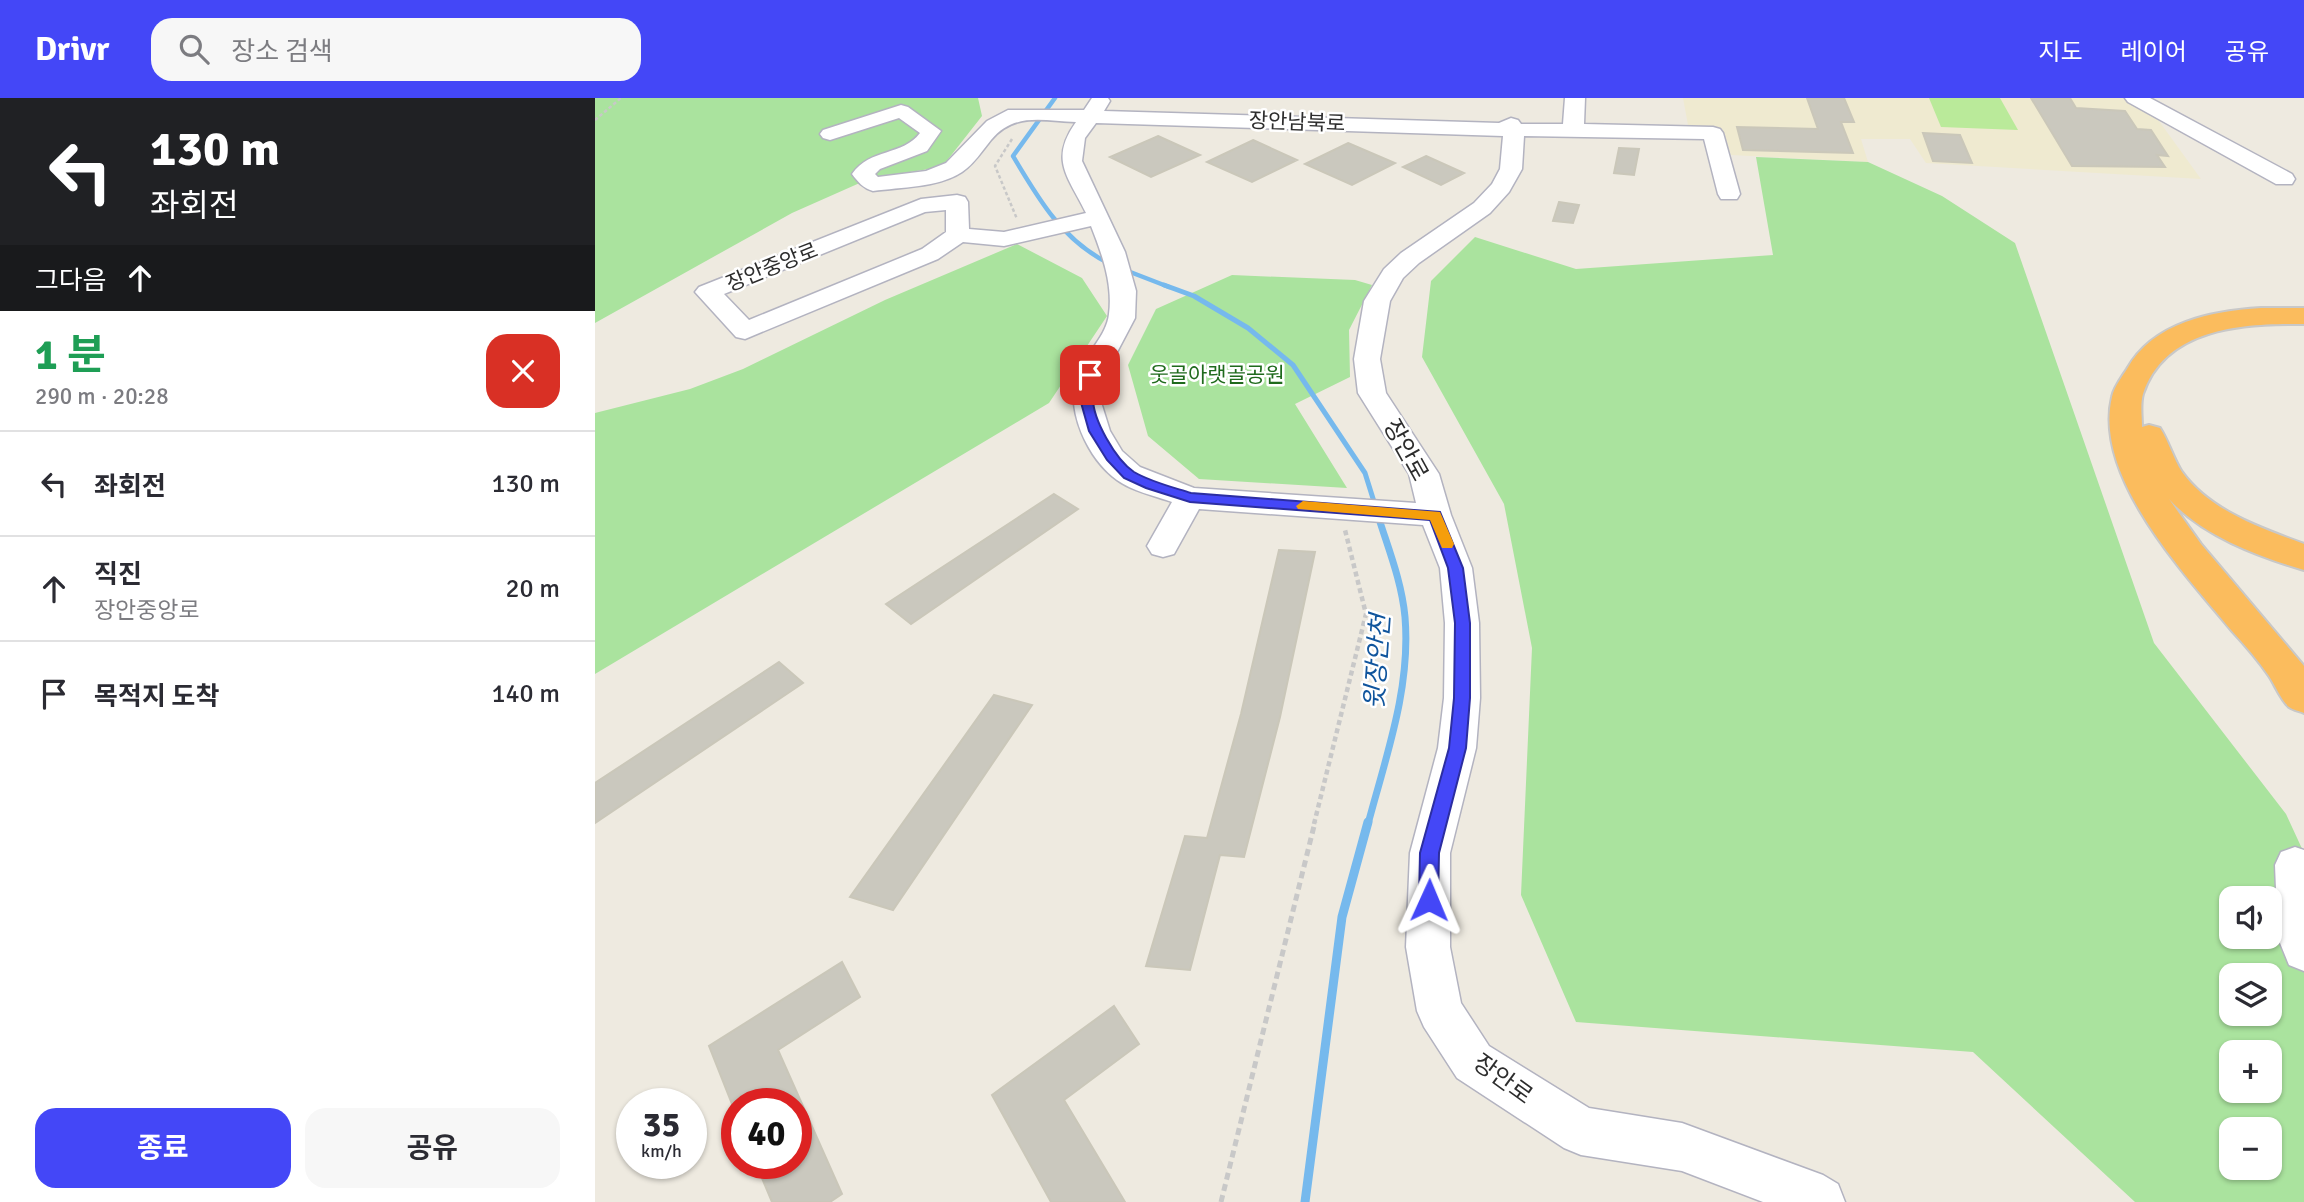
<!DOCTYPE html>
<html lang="ko">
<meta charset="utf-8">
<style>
body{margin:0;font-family:Signika,"Noto Sans KR",sans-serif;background:#f7f7f7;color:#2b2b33;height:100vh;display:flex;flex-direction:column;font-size:26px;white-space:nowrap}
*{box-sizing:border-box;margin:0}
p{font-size:23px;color:#7c7c81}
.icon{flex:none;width:38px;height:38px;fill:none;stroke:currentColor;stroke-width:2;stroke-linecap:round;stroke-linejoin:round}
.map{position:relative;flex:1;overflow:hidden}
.sheet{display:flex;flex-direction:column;background:#fff;width:595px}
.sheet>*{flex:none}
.banner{background:#202124;color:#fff;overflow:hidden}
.fabs{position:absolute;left:1624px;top:788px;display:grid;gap:14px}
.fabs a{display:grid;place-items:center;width:63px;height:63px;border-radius:14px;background:#fff;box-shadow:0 2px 5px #0004;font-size:35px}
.speed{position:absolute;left:21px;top:990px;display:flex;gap:14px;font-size:35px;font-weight:700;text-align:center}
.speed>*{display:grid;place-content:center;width:91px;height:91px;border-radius:50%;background:#fff;box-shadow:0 2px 5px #0004;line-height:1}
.speed small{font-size:18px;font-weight:400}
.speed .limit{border:10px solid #d22;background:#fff;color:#111}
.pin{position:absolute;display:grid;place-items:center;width:60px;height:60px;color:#fff;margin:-30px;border-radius:14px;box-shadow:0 4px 10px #0006}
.me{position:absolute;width:77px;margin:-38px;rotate:1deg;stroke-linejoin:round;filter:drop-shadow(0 0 5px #0008)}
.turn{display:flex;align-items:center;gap:24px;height:147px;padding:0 35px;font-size:32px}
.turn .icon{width:91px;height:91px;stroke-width:2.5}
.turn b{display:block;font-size:49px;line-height:60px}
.then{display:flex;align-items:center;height:66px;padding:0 35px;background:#0003;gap:14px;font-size:26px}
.round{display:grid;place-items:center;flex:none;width:74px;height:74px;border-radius:21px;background:#f7f7f7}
.overview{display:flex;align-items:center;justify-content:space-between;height:119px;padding:0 35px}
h1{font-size:42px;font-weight:700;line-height:52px;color:#1e9e55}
.action{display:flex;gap:14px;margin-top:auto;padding:14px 35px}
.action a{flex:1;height:80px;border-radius:21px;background:#4447f7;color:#fff;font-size:28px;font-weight:700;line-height:80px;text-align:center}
.action a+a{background:#f7f7f7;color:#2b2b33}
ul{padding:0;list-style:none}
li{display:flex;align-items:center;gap:21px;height:105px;padding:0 35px;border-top:2px solid #e1e1e2}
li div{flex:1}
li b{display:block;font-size:26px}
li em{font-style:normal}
header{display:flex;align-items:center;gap:42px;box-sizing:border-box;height:98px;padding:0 35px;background:#4447f7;color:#fff}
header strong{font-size:33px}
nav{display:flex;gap:38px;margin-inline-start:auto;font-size:24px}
.search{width:490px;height:63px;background:#f7f7f7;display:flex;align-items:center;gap:18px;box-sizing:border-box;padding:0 24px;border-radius:21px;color:#7c7c81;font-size:26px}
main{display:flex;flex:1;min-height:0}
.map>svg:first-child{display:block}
.education{fill:#efead0}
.green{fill:#aae39e;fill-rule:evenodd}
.pitch{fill:#baea9a}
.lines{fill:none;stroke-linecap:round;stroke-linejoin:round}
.stream-far3{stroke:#76b9ed;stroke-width:4.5}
.stream-far2{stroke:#76b9ed;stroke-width:5}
.stream-far1{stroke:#76b9ed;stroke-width:7}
.stream{stroke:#76b9ed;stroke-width:9}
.building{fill:#cac8be;stroke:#cac7b9;stroke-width:2}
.minor-casing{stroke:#b3b3c0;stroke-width:3}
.highway-casing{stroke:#c8c8c8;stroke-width:4}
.path-far2{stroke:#c8c8c8;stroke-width:2.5;stroke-dasharray:3.5 2.5;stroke-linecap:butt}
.path-far1{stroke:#c8c8c8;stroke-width:4.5;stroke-dasharray:5 3.5;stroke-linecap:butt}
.path{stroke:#c8c8c8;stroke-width:5;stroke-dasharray:7 4.5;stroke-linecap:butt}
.minor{fill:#fff;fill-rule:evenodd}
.highway{fill:#fbbc5d;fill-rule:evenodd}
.route{fill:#4447f7;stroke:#2c2ea1;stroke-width:2}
.slow{fill:#f59e0b}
.labels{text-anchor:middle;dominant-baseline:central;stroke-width:5;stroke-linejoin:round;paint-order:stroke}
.far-street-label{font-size:21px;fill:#2d2d2d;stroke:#fff}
.far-park-label{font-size:21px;fill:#1f6a1c;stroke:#fff}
.street-label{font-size:24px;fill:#2d2d2d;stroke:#fff}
.water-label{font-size:26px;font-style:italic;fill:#10559d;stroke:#fff}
</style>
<header>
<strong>Drivr</strong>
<div class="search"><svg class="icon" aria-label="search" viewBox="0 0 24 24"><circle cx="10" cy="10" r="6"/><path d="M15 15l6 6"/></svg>장소 검색</div>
<nav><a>지도</a><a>레이어</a><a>공유</a></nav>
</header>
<main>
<section class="sheet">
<div class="banner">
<div class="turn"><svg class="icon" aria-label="left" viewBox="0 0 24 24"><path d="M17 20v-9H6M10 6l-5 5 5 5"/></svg><div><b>130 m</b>좌회전</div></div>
<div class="then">그다음<svg class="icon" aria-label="ahead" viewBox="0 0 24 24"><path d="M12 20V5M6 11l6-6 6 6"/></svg></div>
</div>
<div class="overview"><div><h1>1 분</h1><p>290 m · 20:28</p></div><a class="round" style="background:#d93025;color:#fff"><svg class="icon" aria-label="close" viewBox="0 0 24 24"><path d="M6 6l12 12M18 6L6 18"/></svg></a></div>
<ul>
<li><svg class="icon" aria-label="left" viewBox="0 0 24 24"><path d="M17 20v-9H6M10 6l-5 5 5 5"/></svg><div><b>좌회전</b></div><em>130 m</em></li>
<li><svg class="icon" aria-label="ahead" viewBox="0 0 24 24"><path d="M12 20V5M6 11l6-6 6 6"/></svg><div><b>직진</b><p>장안중앙로</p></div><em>20 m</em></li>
<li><svg class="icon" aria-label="arrive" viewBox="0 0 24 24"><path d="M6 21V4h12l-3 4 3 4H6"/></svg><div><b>목적지 도착</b></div><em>140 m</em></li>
</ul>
<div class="action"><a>종료</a><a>공유</a></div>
</section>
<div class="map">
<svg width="1709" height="1104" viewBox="0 0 1709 1104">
<rect width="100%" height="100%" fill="#eeeae0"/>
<!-- education -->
<path class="education" d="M1088,0H1533L1556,12L1606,81L1331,65L1315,41H1266L1273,64L1136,57L1127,31L1105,30L1093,27Z"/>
<!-- green -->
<path class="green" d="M0,0H383L387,18L347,69L276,80L197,115L0,225Z
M1161,59L1273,64L1347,98L1420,145L1559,545L1691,716L1709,755V1104H1540L1378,954L981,924L926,797L937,550L909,406L827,259L836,183L880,139L981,171L1178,157ZM1636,800H1675V838H1636ZM1636,877H1675V915H1636ZM1636,954H1675V992H1636ZM1636,1031H1675V1069H1636Z
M422,146L487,180L512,218L454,305L0,576V315L95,291L148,271L290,202Z
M637,177L760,182L777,187L754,232L755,279L700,306L752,390L604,381L553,338L533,267L561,211Z"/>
<!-- pitch -->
<path class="pitch" d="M1334,0H1405L1423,32L1346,29Z"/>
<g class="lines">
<!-- stream-far3 -->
<path class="stream-far3" d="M460,0L418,58C444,102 468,143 515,166
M530,172L574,189"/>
<!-- stream-far2 -->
<path class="stream-far2" d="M569,187L599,198L653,230L698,267L770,375L786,426"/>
<!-- stream-far1 -->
<path class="stream-far1" d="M773,726C791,658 816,590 810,519C807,486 795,455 785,424"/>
<!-- stream -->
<path class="stream" d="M710,1104L747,819L773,724"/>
</g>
<!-- building -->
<path class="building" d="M1212,0H1249L1259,24H1246L1258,55L1148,52L1142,29L1223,31Z
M1436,0H1475L1481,10L1530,13L1542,31L1556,32L1573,58L1562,57L1570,69L1477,68Z
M1328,35L1365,37L1377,65L1338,63Z
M563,38L605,57L556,79L515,59Z
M658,42L702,62L657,84L612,64Z
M753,45L800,65L757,87L710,66Z
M1024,50L1044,51L1039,77L1019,75Z
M831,58L869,75L846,87L808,69Z
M964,104L984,107L978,125L958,123Z
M459,396L483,411L316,526L291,506Z
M684,452L720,454L685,619L649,759L625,757L595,872L551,868L590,738L612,740L646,616Z
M184,564L208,585L0,725V685Z
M399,597L437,607L298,812L255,799Z
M247,864L265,899L183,952L247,1096L235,1104H177L161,1066H201V1006H137L114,948Z
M519,908L544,946L469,1002L530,1104H456L397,997Z"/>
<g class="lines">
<!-- minor casing -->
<g class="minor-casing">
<path id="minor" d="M497,0H513L515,3L509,13L904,25L916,20L923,22L926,26H968L970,0H990L989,26L1118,29L1125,31L1128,35L1145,96L1142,101H1126L1123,96L1109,41L929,38L927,71L914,94L895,115L824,165L808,180L795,203L785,261L791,295L844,376L856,417L877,470L884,525L885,600L881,650L855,755V849L866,905L894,948L994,1010L1087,1025L1228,1077L1243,1086L1250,1104H1168L1087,1073L986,1057L969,1050L862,980L829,929L822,913L811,849L815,755L843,650L849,600L850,525L845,470L828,427L604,411L579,456L568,459L557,456L552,448L577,404C560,398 537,393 522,382C493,361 470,312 482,278C489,257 512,238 514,216C518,186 507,156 496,128L409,148L368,144L343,161L150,241L141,239L100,194L104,189L326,101L362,97L370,99L373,104L374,131L409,134L491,115C473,78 454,62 481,24C448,23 419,14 396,42C387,53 379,66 367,74C343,90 306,89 278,93C268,90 263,84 257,76C275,50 308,58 325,35L304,20L235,42L228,40L225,36L228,32L306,7L313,9L346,33L332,53L285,71L280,76L283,79L331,73L351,65L392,23L413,12H489ZM501,25L908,38L905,71L897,86L879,105L806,155L789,171L769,203L759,261L763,295L814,376L821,405L599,390L545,369L527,353L515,333L505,301L510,277L540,220L541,193L530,154L487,63L490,40ZM351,112V134L327,151L154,222L129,196L330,114Z
M1530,0H1555L1697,76L1700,81L1697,86H1681L1533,4Z
M1700,749L1709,752V873L1694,867L1683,840L1680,767L1686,754Z"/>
</g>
<!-- highway casing -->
<g class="highway-casing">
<path id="highway" d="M1666,210H1709V226C1650,225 1570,229 1548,296C1545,306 1547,319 1547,329L1554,327L1565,330C1574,344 1578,360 1587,374C1615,413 1666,430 1709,446V472C1662,458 1608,438 1574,401L1606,446L1709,568V615C1705,613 1698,612 1694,609C1686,602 1680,587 1674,578C1663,562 1650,547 1637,533C1590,476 1498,379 1517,299C1519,289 1527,279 1532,271C1558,224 1617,213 1666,210Z"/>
</g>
<!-- path-far2 -->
<path class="path-far2" d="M0,22L26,0
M417,41L400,68L422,121"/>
<!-- path-far1 -->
<path class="path-far1" d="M719,726L771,516L750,432"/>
<!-- path -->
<path class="path" d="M626,1104L720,724"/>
<!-- minor -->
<use href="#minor" class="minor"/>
<!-- highway -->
<use href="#highway" class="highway"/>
</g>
<!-- route -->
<path class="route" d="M495,273L502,277C500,284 498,292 498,299C497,321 521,362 539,374C556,384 577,389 596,395L845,414L868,470L875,525V600L871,650L844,755L843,802L840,808L834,811L827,808L824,802L825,755L854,650L859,600L860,525L853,470L835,422L595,404L551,390L529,380L512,362L494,333L485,301L489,277Z"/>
<!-- slow -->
<path class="slow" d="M708,403L845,414L859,446L857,450H847L835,422L703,411L701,408Z"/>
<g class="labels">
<!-- far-street labels -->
<g class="far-street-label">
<text transform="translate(702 24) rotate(2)">장안남북로</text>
<text transform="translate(177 169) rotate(-22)">장안중앙로</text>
</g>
<!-- far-park labels -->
<g class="far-park-label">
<text x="622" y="277">웃골아랫골공원</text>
</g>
<!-- street labels -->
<g class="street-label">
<text transform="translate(811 352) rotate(61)">장안로</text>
<text transform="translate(908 981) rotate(36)">장안로</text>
</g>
<!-- water labels -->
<g class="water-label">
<text transform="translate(783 564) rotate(-86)">윗장안천</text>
</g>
</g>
</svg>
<div class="fabs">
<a><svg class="icon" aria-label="sound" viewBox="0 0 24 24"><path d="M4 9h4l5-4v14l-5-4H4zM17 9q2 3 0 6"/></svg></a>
<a><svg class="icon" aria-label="layers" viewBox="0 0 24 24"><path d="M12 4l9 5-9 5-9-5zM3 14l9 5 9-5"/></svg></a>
<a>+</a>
<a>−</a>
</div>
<div class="speed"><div>35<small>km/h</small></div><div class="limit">40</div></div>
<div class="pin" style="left:495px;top:277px;background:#d93025"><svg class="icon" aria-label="arrive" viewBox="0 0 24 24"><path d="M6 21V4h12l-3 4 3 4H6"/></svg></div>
<svg class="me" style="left:834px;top:802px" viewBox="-20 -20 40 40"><path d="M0-17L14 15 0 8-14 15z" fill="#4447f7" stroke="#fff" stroke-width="4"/></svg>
</div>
</main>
